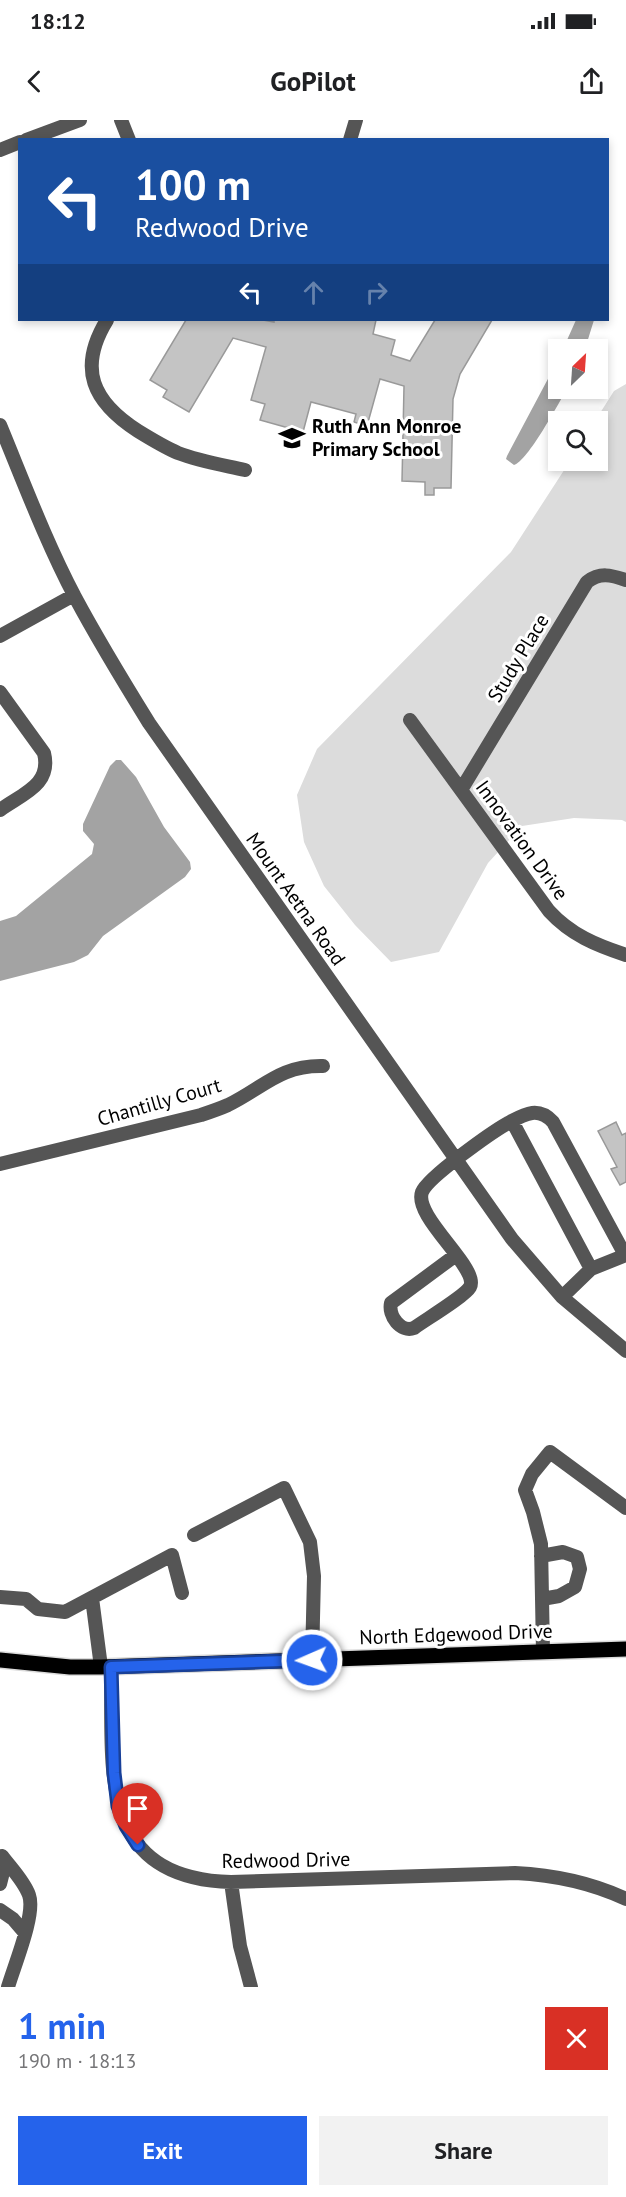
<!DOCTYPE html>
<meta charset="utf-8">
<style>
body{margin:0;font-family:"PT Sans",sans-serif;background:#f2f2f2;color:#202124;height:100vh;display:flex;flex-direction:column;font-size:22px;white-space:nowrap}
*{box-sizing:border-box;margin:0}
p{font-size:20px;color:#757577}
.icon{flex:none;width:33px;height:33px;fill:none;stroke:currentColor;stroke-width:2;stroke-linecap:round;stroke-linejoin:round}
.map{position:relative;height:1867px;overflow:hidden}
.sheet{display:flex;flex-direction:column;background:#fff;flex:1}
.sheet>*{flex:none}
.banner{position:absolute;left:18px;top:18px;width:591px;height:183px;border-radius:0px;box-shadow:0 3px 9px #0003;background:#1a4fa0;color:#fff;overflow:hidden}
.needle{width:39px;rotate:25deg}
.buttons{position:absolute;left:548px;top:219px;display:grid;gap:12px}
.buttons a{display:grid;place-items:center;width:60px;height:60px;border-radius:0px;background:#fff;box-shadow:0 3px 9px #0003;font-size:30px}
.pin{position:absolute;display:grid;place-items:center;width:51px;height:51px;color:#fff;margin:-62px -26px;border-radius:50% 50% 50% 0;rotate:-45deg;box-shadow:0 0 6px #0007}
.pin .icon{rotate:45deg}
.me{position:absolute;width:66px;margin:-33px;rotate:268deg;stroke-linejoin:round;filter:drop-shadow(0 0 4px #0008)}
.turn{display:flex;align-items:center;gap:21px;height:126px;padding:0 18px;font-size:27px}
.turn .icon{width:78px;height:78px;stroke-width:2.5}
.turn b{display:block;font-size:42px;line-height:51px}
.lanes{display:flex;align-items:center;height:57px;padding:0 18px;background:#0003;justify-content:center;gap:30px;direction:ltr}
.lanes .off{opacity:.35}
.round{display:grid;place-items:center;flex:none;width:63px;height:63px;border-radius:0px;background:#f2f2f2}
.head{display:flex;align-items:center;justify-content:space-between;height:102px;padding:0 18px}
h1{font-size:36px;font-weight:700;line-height:45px;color:#2563eb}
.primary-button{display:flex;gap:12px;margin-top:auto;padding:12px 18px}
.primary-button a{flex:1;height:69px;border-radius:0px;background:#2563eb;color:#fff;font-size:24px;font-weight:700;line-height:69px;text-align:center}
.primary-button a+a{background:#f2f2f2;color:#202124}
.status{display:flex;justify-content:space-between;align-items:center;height:42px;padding:0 30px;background:#fff;direction:ltr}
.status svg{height:16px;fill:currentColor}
header{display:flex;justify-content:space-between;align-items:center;height:78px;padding:0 18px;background:#fff;font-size:27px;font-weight:700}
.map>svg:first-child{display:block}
.green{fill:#dcdcdc}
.water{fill:#a3a3a3}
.building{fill:#c4c4c4;stroke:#999;stroke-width:1.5}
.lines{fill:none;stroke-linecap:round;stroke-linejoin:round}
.major-casing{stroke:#dbdbdb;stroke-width:18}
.minor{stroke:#555;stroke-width:14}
.major{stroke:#000;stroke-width:15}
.route-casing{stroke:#184099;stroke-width:15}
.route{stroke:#2563eb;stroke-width:10}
.labels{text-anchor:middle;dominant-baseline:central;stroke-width:6;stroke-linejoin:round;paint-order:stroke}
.poi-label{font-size:20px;font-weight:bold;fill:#000;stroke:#fff;text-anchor:start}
.street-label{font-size:20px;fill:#000;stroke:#fff}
</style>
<div class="status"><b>18:12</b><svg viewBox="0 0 49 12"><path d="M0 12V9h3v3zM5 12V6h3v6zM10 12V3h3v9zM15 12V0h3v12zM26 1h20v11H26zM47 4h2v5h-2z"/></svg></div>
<header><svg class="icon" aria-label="back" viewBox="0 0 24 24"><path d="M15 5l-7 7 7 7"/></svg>GoPilot<svg class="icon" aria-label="share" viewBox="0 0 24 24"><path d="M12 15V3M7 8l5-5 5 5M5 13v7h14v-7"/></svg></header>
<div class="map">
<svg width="626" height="1867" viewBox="0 0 626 1867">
<rect width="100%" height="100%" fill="#fff"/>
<!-- green -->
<path class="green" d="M626,264V702L622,700L574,698L522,706L488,743L439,832L391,842L355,805L324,766L304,722L297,675L317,629L511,432L570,341L597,340V302L595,301L614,271Z"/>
<!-- water -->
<path class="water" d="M576,200H594L585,229H563Z
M558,240V268L567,269C558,284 528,341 514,345L506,339L507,336Z
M116,640H121L136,657L164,707L190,742L191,749L185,757L103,816L88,835L74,842L0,861V801L16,796L92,734L94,724L83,711V704L110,646Z"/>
<!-- building -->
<path class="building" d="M186,200H263L274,202V200H376L373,214L395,220L391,235L410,241L435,200H492L460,254L453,279L451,368H434V375H425V362L402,361L404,266L380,259L367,306L354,302L356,294L311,282L303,312L260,300L265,284L251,280L266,227L233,218L189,292L163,277L167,270L150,260Z
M616,1002L622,1015L626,1013V1062L620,1065L611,1049L617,1047L598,1011Z"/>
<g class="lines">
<!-- major casing -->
<g class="major-casing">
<path id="major" d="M0,1540L70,1547H101L626,1529"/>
</g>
<!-- minor -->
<path class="minor" d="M121,0L129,20
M26,20L80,0
M350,20L356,0
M0,30L20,22
M107,200C77,249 93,282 138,311C151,319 164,327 178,333C199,341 223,345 245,350
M0,305C24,363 46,422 75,477C98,520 123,561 149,603L512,1119L562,1177L626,1231
M0,516L74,475
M0,572L44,633C52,665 22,674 0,690
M410,600L549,791C571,815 596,825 626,835
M461,670L587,462C600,452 611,455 626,460
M512,1001L591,1149
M0,1044L201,995C210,992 219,989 228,985C263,968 280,945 323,946
M456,1135L391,1183C388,1196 401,1213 414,1208C425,1200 465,1176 470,1167C480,1148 413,1097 422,1072C428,1057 492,1012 508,1003C525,994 538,986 553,1002L625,1135
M562,1177L591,1149L626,1135
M194,1415L284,1368L310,1422L314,1456L312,1540
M541,1436L563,1432L577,1437L580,1449L575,1467L559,1476L542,1479
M0,1477L26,1479L38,1489L65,1492L172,1435L182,1473
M92,1478L101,1547
M543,1532L541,1424L533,1392L525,1370L532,1354L550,1332L626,1388
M111,1547C113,1647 95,1758 231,1762L515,1753C555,1755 590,1762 626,1779
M2,1736C11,1748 24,1761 29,1775C36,1794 14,1846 8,1867
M231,1762L240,1826L251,1867
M0,1764L5,1744L3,1737
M0,1790L13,1799L25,1813"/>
<!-- major -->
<use href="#major" class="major"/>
</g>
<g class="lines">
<!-- route casing -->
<g class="route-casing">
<path id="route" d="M138,1725L126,1706L118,1686L114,1653L111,1547L312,1540"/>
</g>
<!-- route -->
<use href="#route" class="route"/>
</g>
<!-- icons -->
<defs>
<g id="school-bare" transform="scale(2.07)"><path d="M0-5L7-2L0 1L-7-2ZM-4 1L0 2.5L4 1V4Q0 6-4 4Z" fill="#000" stroke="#fff" stroke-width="2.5" paint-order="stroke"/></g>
</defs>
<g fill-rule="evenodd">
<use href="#school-bare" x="292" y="318"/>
</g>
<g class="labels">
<!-- poi labels -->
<g class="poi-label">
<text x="312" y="306">Ruth Ann Monroe<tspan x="312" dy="23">Primary School</tspan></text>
</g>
<!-- street labels -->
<g class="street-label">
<text transform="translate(518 538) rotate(-59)">Study Place</text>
<text transform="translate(522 720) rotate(54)">Innovation Drive</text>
<text transform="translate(296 779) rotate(55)">Mount Aetna Road</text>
<text transform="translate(159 982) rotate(-16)">Chantilly Court</text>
<text transform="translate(456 1514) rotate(-2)">North Edgewood Drive</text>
<text transform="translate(286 1740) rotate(-1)">Redwood Drive</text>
</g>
</g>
</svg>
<div class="buttons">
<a><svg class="needle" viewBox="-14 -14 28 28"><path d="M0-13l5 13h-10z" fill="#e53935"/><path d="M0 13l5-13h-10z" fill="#757577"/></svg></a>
<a><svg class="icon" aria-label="search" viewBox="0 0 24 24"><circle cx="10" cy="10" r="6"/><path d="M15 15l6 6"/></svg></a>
</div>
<div class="pin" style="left:138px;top:1725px;background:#d93025"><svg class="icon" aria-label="arrive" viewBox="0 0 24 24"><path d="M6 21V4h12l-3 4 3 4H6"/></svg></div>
<svg class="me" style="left:312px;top:1540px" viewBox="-20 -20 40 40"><circle r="17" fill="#2563eb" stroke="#fff" stroke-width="3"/><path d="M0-11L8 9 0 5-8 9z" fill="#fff"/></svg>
<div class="banner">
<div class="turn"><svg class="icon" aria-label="left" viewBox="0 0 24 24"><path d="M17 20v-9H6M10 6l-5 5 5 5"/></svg><div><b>100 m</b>Redwood Drive</div></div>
<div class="lanes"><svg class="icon" aria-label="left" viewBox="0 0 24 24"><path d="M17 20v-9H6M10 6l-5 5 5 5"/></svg><svg class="icon off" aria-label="ahead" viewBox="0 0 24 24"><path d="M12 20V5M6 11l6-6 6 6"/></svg><svg class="icon off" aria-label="right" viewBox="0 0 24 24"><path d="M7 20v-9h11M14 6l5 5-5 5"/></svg></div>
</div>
</div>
<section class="sheet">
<div class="head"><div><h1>1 min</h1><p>190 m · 18:13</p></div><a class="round" style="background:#d93025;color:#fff"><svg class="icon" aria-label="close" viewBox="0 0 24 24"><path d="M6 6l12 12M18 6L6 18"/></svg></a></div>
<div class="primary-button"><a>Exit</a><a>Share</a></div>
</section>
